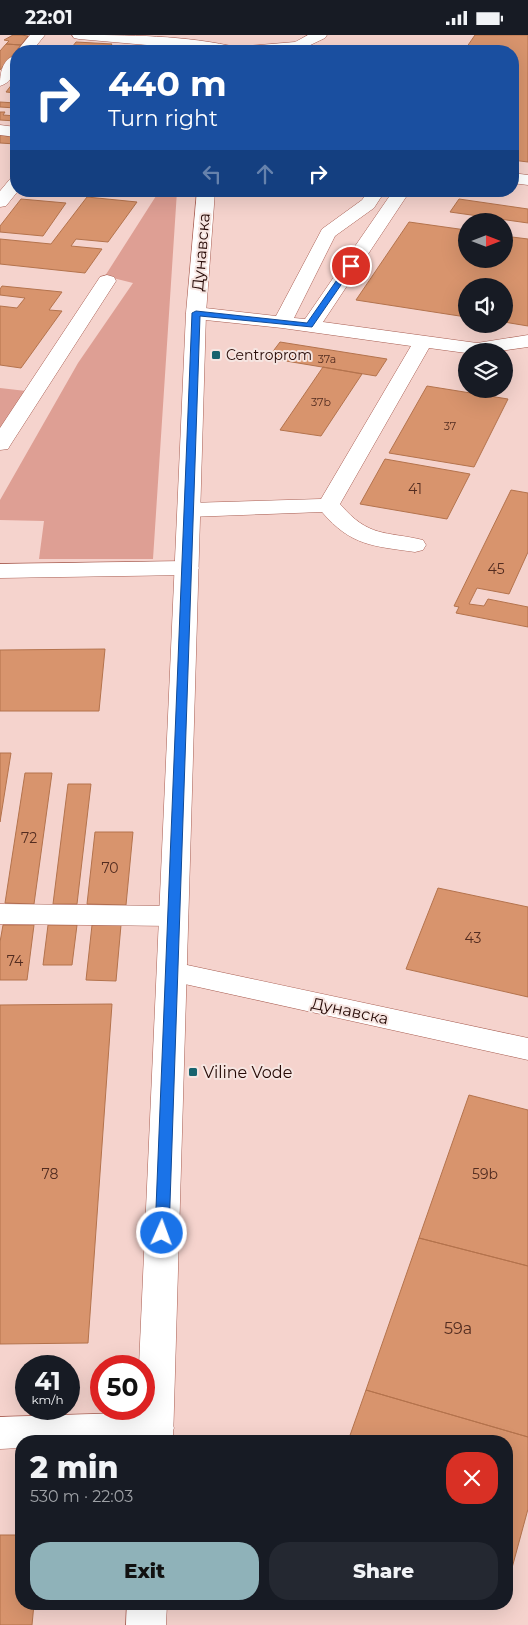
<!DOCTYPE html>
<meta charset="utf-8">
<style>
body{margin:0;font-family:Montserrat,sans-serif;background:#242831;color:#f1f3f6;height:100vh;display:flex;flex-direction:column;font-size:19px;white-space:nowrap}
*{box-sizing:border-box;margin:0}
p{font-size:16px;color:#9ea1a6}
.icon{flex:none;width:28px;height:28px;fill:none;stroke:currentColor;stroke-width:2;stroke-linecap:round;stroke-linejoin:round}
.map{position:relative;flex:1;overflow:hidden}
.panel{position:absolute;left:15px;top:1400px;width:498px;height:175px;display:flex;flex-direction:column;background:#171b24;border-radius:20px;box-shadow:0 5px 20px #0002}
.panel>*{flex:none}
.banner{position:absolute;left:10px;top:10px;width:509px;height:152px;border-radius:20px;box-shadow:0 5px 20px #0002;background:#1a4fa0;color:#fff;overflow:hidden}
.needle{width:32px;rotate:90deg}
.controls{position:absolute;left:458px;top:178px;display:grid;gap:10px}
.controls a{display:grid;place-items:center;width:55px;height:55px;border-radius:50%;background:#171b24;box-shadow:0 5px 20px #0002;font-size:25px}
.speed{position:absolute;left:15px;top:1320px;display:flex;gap:10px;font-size:25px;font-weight:700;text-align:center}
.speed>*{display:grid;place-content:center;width:65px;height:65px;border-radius:50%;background:#171b24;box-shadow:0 5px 20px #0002;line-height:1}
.speed small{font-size:12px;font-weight:400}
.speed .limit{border:8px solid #d22;background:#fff;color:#111}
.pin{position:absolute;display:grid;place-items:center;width:42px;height:42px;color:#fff;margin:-21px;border:2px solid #fff;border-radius:50%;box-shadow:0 1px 5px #0007}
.me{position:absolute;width:55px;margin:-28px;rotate:2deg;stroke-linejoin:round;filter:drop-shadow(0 0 4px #0008)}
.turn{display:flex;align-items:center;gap:18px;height:105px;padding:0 15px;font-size:22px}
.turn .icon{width:65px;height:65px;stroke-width:2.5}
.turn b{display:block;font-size:35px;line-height:42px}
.lanes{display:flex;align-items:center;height:48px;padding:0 15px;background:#0003;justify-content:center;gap:25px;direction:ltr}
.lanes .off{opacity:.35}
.round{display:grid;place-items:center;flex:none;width:52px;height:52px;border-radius:20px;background:#242831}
.headline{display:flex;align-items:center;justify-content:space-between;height:85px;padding:0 15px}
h1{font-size:30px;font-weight:800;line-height:38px}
.button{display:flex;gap:10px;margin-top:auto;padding:10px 15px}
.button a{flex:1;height:58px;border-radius:20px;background:#8fb2b9;color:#111;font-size:20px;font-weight:800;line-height:58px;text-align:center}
.button a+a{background:#242831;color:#f1f3f6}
.status{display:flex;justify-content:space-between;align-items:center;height:35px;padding:0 25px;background:#171b24;direction:ltr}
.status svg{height:14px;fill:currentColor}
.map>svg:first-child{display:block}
.green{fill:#de9f94}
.building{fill:#d8946d;stroke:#b4734d}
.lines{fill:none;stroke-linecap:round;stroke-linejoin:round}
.minor-casing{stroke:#a85e52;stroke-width:1}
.major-casing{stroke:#a85e52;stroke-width:1}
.minor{fill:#fff;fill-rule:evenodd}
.major{fill:#fff;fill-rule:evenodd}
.route{fill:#1a73e8;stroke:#114b97}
.poi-dot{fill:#17636e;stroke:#f6e5e1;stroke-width:2}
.labels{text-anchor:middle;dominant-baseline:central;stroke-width:4;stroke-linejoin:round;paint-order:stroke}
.far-number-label{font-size:11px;fill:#522c20}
.far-poi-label{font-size:14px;fill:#260a06;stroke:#f6e5e1;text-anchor:start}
.number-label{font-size:14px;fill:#522c20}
.street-label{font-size:16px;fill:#260a06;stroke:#f6e5e1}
.poi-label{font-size:16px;fill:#260a06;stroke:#f6e5e1;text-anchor:start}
.near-number-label{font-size:16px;fill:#522c20}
</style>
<div class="status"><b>22:01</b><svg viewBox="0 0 49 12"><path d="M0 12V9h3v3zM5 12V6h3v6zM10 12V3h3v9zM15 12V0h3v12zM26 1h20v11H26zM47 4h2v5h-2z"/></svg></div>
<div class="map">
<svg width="528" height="1590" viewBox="0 0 528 1590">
<rect width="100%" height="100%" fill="#f5d3cd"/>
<!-- green -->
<path class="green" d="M109,156H177L153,524H39L44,486L0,485V465L78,328L133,248L105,241L156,161Z
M0,353L26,356L0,395Z"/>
<!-- building -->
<path class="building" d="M13,0H21L28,1L21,10L6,9L9,6L4,5Z
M475,0H528V127L512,125V16H464Z
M76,7L112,9L107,16H69Z
M6,9L21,10L0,35V16Z
M16,44V58L6,57Z
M0,67L16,68V73L0,72Z
M0,77H5L3,80L16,81V86L0,85Z
M0,100L16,102V109L0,108Z
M87,162L137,167L108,207L76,204L71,211L102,214L85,238L0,229V204L51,209Z
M21,164L66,168L43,201L0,197V191Z
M459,164L528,174V188L450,177Z
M409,187L466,195V224H504V201L528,204V291L504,287V251H466V282L356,265Z
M2,251L62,257L49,275L62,276L21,333L0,330V271L17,273L25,263L0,260V254Z
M280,307L387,324L376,341L268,323Z
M323,332L362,339L321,401L280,395Z
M427,351L508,364L474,432L389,418Z
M385,424L470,439L447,484L360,469Z
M511,455L528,458V517L509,559L477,553L469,569L484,571L488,564L528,572V592L456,578L459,572L454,571Z
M105,614L99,676H0V615Z
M0,718H11L0,787Z
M25,738H52L34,869L5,868Z
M68,749H91L77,869H53Z
M95,797H133L126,870L87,869Z
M438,853L528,872V962L406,934Z
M3,890H34L27,945H0V907Z
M48,890H77L72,930H43Z
M92,890H121L116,946L86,945Z
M112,969L88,1308L0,1309V970Z
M469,1060L528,1075V1231L419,1203Z
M419,1203L528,1231V1402L366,1355Z
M366,1355L528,1402V1474L506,1555V1406H348Z
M0,1500H21V1569H34L32,1590H0Z"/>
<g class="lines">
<!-- minor casing -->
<g class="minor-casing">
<path id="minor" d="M30,0H45L32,16H17Z
M72,0C128,0 186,0 240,13L243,16H215L79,4L74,3Z
M16,20C17,32 14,47 0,51C0,38 2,24 16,20Z
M0,90L16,92V102L0,100Z
M512,138L528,140V150L512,148Z
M16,143V156H18L6,171L0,172V156L10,144Z
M368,156H385L374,173L335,201L294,283L305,284L393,156H410L323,287L477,308L528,300V312L500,316H466V318L429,313L340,469C369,503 385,496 423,505L426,510L423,515L415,517C373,511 351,511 322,477L189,482L181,480L178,475L181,470L189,468L321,464L411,311L282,293L196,284L189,282L186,278L189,274L196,272L276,281L322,194L362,165Z
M107,240L114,242L116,246L11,409L8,414L0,415V393L100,242Z
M187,526L195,528L199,533L195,538L187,540L0,543V529Z
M0,869L174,871L184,874L188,881L184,888L174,891L0,889Z
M173,927L528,1003V1025L162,944L158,937L162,930Z
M155,1377L168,1382L174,1393L168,1404L163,1406H21V1413L0,1414V1382Z"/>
</g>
<!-- major casing -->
<g class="major-casing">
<path id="major" d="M308,0H327L325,3L298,16H239L242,13L247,11L295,7Z
M197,156H215L206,278L173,1406H135L137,1374H144V1331H139L186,278Z
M127,1569H167L166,1590H126Z"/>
</g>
<!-- minor -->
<use href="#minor" class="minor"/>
<!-- major -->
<use href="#major" class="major"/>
</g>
<!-- route -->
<path class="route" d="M348,229L354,231L312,292L200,281L169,1198L167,1202L162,1203L157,1202L155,1198L192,278L196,276L307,288Z"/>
<!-- markers -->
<g class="poi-dot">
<rect x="211" y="315" width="10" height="10" rx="2.5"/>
<rect x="188" y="1032" width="10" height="10" rx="2.5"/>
</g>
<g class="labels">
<!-- far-number labels -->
<g class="far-number-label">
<text x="327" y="324">37a</text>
<text x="321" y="367">37b</text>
<text x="450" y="391">37</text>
</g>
<!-- far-poi labels -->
<g class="far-poi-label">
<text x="226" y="320">Centroprom</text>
</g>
<!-- number labels -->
<g class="number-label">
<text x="415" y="454">41</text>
<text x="496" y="534">45</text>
<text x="29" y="803">72</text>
<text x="110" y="833">70</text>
<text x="473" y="903">43</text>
<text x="15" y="926">74</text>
<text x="50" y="1139">78</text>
<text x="485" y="1139">59b</text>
</g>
<!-- street labels -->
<g class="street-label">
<text transform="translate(201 217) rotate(-85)">Дунавска</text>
<text transform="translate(350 976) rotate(12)">Дунавска</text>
</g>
<!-- poi labels -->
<g class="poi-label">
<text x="203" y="1037">Viline Vode</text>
</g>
<!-- near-number labels -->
<g class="near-number-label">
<text x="458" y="1293">59a</text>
</g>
</g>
</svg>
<div class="controls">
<a><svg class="needle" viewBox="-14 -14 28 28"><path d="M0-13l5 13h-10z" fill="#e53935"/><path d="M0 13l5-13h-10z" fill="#9ea1a6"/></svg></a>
<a><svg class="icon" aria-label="sound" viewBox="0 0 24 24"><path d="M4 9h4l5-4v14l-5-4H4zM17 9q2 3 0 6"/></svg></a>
<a><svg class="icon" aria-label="layers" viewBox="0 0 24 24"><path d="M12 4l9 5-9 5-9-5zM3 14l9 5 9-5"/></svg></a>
</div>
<div class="speed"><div>41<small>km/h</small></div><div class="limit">50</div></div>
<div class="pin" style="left:351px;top:231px;background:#d93025"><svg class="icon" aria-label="arrive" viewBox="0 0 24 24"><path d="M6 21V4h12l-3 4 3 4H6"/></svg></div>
<svg class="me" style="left:162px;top:1198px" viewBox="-20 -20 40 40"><circle r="17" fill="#1a73e8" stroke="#fff" stroke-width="3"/><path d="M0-11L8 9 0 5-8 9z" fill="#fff"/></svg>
<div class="banner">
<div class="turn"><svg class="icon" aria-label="right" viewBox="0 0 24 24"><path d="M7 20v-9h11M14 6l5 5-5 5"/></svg><div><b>440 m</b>Turn right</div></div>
<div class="lanes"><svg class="icon off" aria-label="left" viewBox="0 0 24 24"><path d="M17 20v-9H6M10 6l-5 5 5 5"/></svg><svg class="icon off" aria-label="ahead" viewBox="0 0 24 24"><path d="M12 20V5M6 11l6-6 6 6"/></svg><svg class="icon" aria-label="right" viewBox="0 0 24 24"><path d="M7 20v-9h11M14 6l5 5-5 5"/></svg></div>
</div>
<section class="panel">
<div class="headline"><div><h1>2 min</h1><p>530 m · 22:03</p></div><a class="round" style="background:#d93025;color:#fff"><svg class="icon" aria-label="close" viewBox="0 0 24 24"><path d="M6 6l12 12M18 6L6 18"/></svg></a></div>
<div class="button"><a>Exit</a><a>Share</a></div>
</section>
</div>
